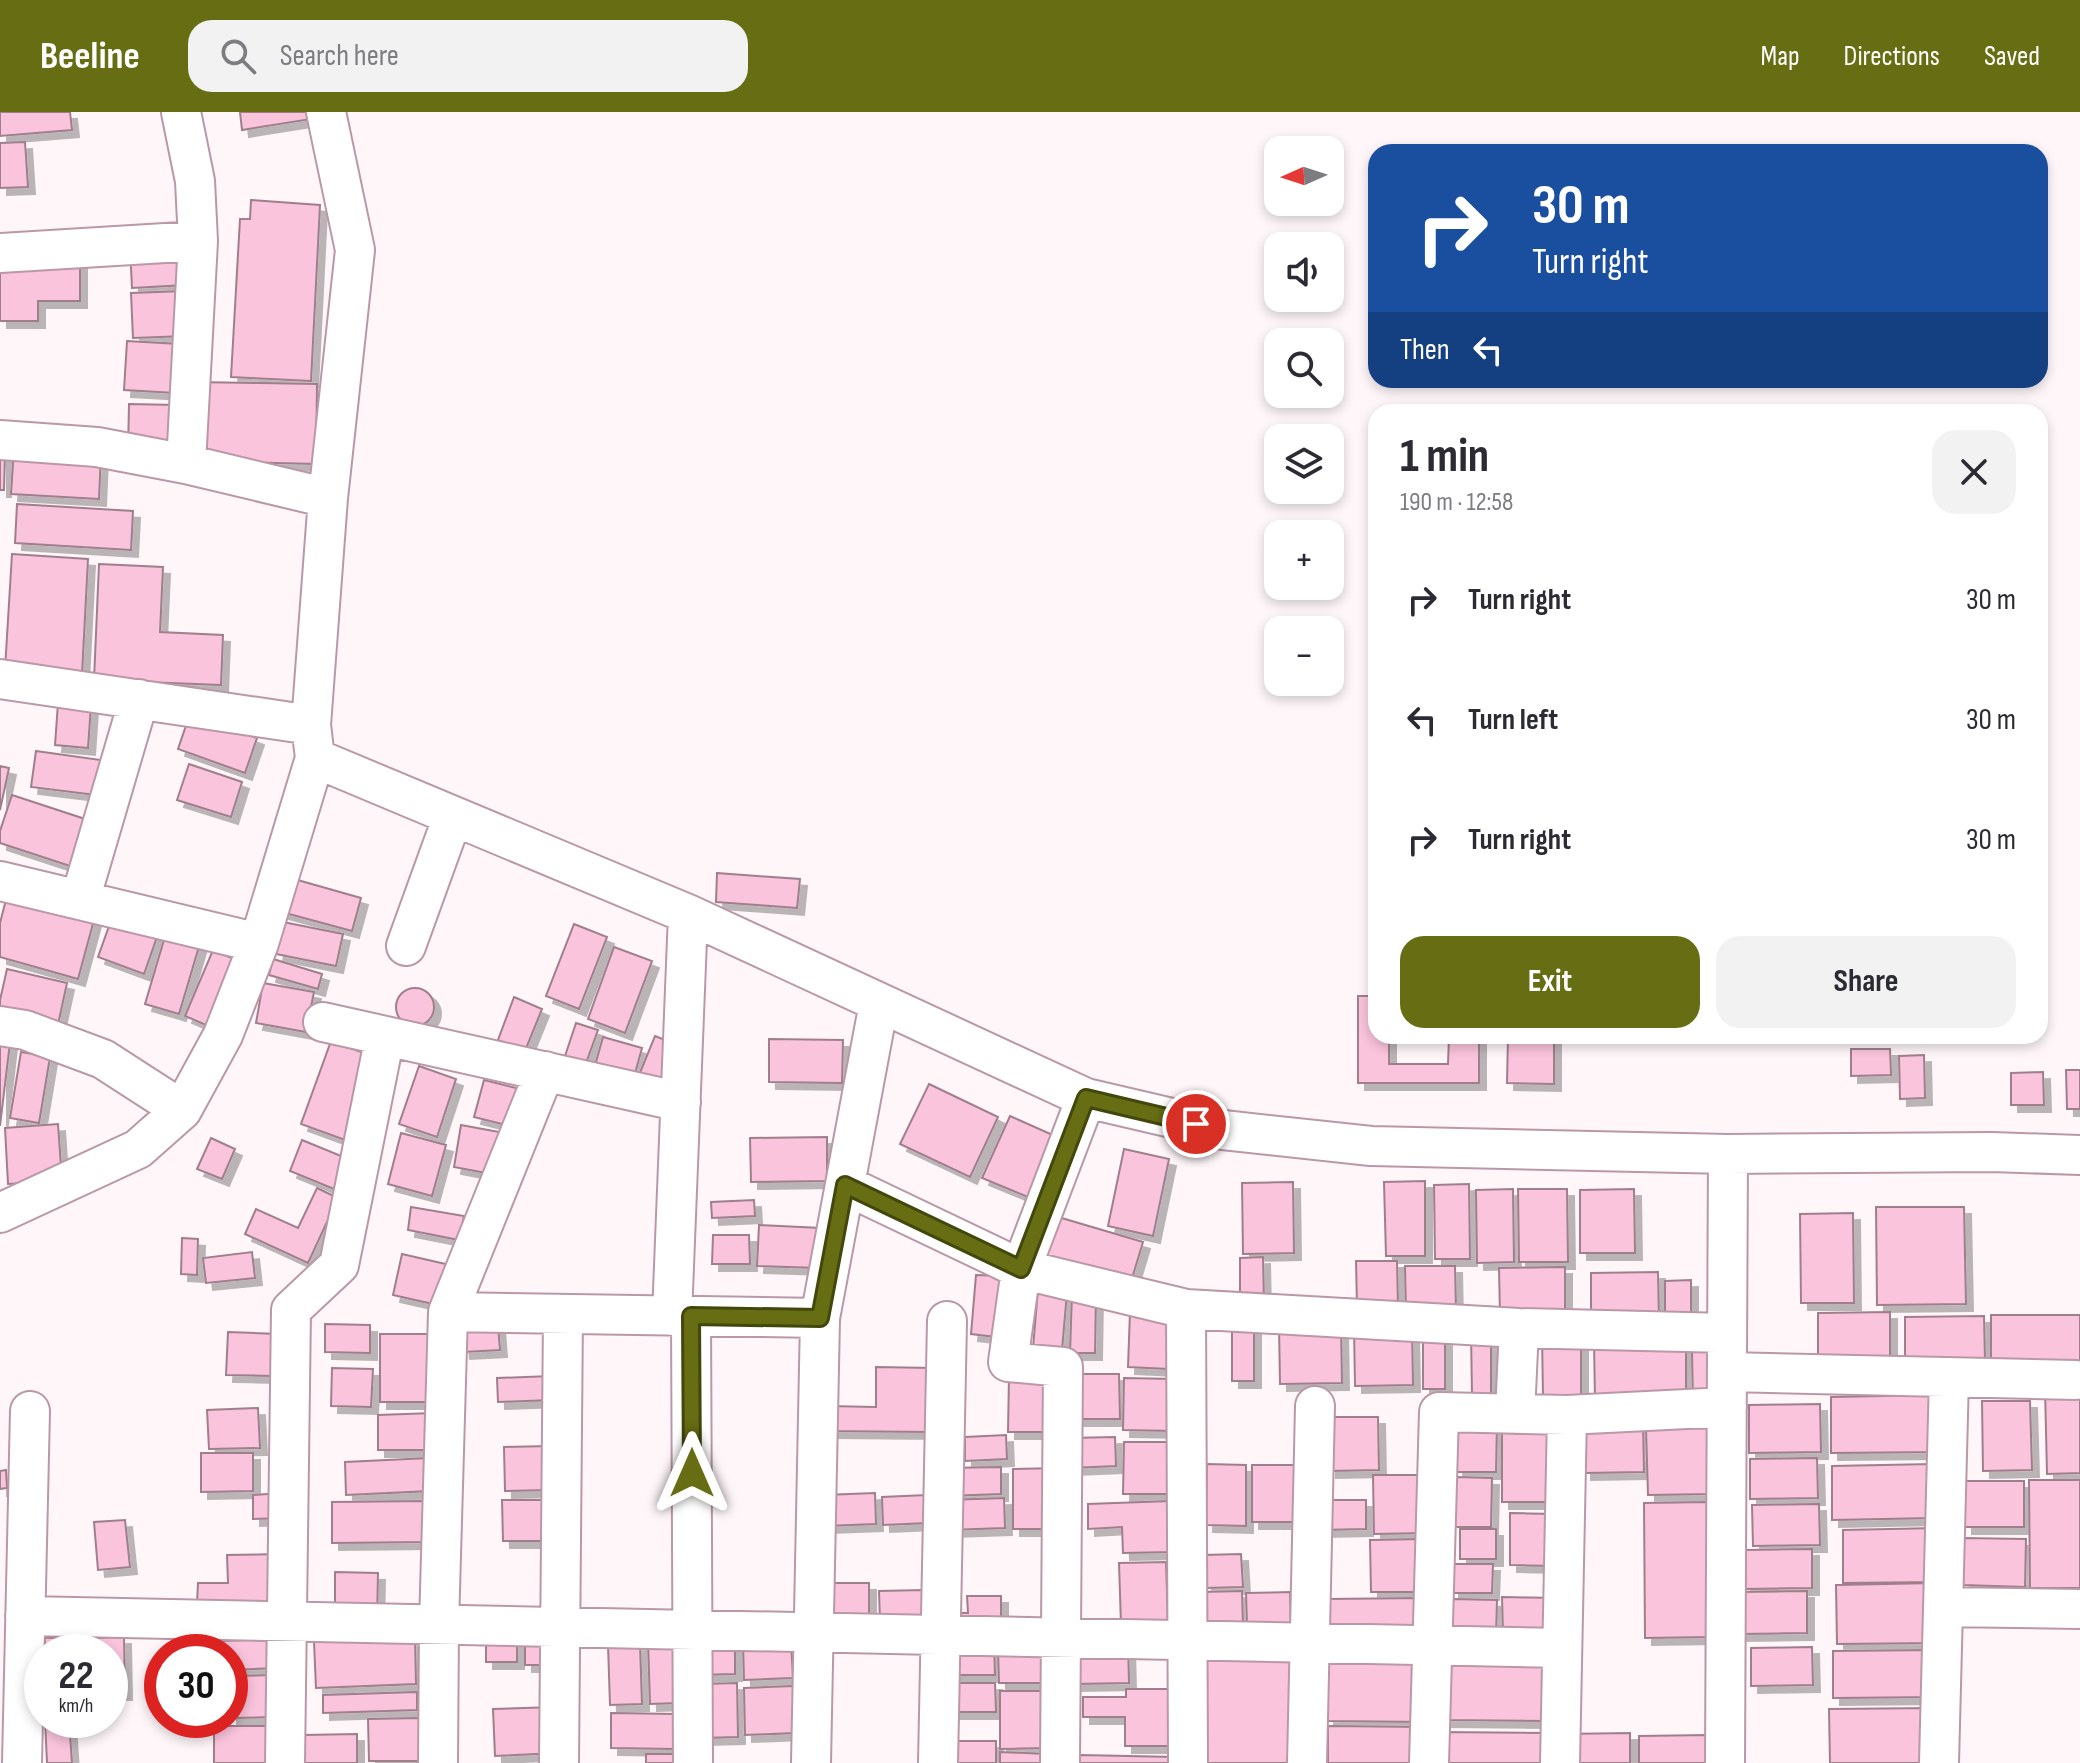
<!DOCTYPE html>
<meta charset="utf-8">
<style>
body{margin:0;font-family:"Sofia Sans Condensed",sans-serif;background:#f2f2f3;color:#2b2b33;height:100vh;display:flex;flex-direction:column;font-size:30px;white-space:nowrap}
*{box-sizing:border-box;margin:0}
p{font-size:26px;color:#7c7c81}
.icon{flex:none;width:44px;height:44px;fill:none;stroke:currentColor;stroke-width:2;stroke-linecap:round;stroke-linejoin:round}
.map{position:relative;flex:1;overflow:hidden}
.side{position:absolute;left:1368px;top:292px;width:680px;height:640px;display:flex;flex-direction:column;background:#fff;border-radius:24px;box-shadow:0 4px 12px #0003}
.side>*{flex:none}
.top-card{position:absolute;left:1368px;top:32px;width:680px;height:244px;border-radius:24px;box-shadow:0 4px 12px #0003;background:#1a4fa0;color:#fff;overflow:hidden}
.needle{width:52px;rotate:267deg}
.buttons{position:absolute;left:1264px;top:24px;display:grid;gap:16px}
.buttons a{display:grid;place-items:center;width:80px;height:80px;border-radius:16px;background:#fff;box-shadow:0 4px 12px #0003;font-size:40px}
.speed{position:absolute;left:24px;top:1522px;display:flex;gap:16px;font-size:40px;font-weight:700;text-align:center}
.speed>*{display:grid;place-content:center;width:104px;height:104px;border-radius:50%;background:#fff;box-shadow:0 4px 12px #0003;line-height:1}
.speed small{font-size:20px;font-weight:400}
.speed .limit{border:12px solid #d22;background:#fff;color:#111}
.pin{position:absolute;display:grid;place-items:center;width:68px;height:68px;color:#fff;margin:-34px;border:4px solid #fff;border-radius:50%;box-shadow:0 2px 8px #0007}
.me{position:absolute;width:88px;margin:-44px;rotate:0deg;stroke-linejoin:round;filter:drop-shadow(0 0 6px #0008)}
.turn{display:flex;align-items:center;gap:28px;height:168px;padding:0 32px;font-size:36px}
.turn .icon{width:104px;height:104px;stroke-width:2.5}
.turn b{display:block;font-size:56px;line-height:68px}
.then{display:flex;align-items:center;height:76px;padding:0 32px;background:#0003;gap:16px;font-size:30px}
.round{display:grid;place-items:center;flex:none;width:84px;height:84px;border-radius:24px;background:#f2f2f3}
.overview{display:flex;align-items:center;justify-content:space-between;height:136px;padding:0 32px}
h1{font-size:48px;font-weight:700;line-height:60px}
.action{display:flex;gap:16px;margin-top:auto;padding:16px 32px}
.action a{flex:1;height:92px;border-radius:24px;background:#666d13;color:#fff;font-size:32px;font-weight:700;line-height:92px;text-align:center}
.action a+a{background:#f2f2f3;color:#2b2b33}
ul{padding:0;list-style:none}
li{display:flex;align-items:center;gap:24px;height:120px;padding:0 32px}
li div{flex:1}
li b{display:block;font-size:30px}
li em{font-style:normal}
header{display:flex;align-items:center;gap:48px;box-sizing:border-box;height:112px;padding:0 40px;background:#666d13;color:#fff}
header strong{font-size:38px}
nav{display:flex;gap:44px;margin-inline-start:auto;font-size:28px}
.search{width:560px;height:72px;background:#f2f2f3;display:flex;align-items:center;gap:20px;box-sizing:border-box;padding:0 28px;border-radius:24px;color:#7c7c81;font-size:30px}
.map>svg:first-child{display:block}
.building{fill:#fac4dc;stroke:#a07f8d;stroke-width:2;filter:url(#shadow)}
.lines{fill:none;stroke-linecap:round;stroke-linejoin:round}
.minor-casing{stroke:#ba98a7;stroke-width:42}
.minor{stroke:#fff;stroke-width:38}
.route-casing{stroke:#42470c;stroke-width:20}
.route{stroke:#666d13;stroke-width:14}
</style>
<header>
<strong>Beeline</strong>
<div class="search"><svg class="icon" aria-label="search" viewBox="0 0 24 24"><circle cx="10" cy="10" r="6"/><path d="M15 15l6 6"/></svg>Search here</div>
<nav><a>Map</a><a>Directions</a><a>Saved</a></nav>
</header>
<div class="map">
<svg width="2080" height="1651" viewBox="0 0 2080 1651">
<defs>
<filter id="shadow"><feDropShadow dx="7" dy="7" stdDeviation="0" flood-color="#0004"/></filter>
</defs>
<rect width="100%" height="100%" fill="#fef6f9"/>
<!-- building -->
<path class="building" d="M0,0H70L72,18L0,24Z
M240,0H310L311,7L242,18Z
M25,30L28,75L0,76V31Z
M251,88L320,93L311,269L231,265L240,107H250Z
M184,133L186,173L132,176L130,136Z
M0,144H80V189H38V209H0Z
M184,179L186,224L133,226L131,181Z
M127,229L179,232L176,281L124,278Z
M193,270L317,272L316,352L191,349Z
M129,292L176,293L175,340L128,338Z
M14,336L101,340L99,387L11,382Z
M0,343H5L4,378H0Z
M17,392L133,399L131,438L15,431Z
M12,442L88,447L82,562L5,557Z
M99,452L163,455L160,520L223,523L221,573L94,568Z
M58,591L91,593L88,636L55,633Z
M190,602L257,626L245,661L178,637Z
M36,639L108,649L104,684L31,675Z
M189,652L242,670L231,705L177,688Z
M0,654L9,656L0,698Z
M12,683L85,707L70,754L0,731V719Z
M717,761L800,767L797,796L716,790Z
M287,765L361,786L352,819L278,799Z
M8,780L95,804L78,867L0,845V811Z
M113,803L159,819L144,862L98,845Z
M283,810L343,822L336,854L276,842Z
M574,812L607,825L579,897L546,884Z
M166,821L200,831L179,902L145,892Z
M614,835L652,849L625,921L588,907Z
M213,838L241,850L213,916L185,904Z
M273,847L322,862L318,877L269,863Z
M7,857L67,871L57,917L0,904V888Z
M263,871L314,880L306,920L256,911Z
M396 895a19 19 0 1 1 38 0a19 19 0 1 1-38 0Z
M1358,884H1376V924H1389V952H1448L1449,924H1479V971H1358Z
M514,885L542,897L525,939L498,928Z
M576,911L598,918L586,951L565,944Z
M0,921L11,922L0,1014Z
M655,924L675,932L657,976L637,968Z
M1508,924H1554V972L1507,971Z
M603,925L642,936L632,972L593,961Z
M769,927L843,928L842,971L769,970Z
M331,929L375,945L345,1028L301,1012Z
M1851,937H1890L1891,963L1851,964Z
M21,940L50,945L39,1011L10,1006Z
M1924,943L1925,986L1900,987L1899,944Z
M419,954L456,967L437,1025L399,1012Z
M2066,958H2080V997H2067Z
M2043,960L2044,993H2011V961Z
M484,968L528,979L518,1016L474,1005Z
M929,972L998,1005L970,1065L900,1032Z
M1010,1004L1055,1024L1028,1085L982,1066Z
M58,1012L62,1069L8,1072L5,1016Z
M461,1013L510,1022L502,1064L454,1055Z
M401,1021L446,1033L432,1084L388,1072Z
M827,1025V1069L751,1070L750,1026Z
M211,1026L235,1037L222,1067L197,1057Z
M302,1028L346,1046L334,1077L290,1059Z
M1124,1037L1169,1047L1153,1124L1108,1114Z
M1425,1069V1144H1386L1384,1070Z
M1293,1070L1294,1141L1243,1142L1242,1071Z
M1469,1072L1470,1147H1435L1434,1073Z
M317,1076L338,1086L308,1151L245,1122L256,1097L298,1116Z
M1513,1077L1514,1150L1477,1151L1476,1078Z
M1518,1077H1567L1568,1150H1519Z
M1634,1077L1635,1141H1580V1078Z
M754,1088L755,1104L712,1106L711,1090Z
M411,1095L464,1104L459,1128L408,1118Z
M1876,1095H1964L1966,1192L1877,1193Z
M1853,1101L1854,1191H1801L1800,1102Z
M1048,1102L1143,1130L1130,1173L1036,1146Z
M759,1113L821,1116L819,1156L757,1154Z
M713,1123H749L750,1152H712Z
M182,1126L198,1127L197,1163L181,1162Z
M252,1140L255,1166L206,1171L203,1146Z
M402,1142L450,1153L442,1194L393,1183Z
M1263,1145L1264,1193H1240V1146Z
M1356,1149H1397L1398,1195H1357Z
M1405,1154H1455L1456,1199L1406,1200Z
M1565,1155V1203L1500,1204L1499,1156Z
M1658,1160L1659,1209L1591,1210V1161Z
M976,1163L1001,1164L996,1225L971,1222Z
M1691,1168V1212H1665V1169Z
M1038,1177L1067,1180L1062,1238L1033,1236Z
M1072,1181H1096L1095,1241H1070Z
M1130,1200L1170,1201L1169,1257L1128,1255Z
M1890,1200V1246L1818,1247V1201Z
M1991,1203H2080V1249L1991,1250Z
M1984,1204L1985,1248L1905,1249V1205Z
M325,1212L370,1213V1241L325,1240Z
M498,1212L500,1238L463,1240L461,1214Z
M1232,1214H1254V1269H1232Z
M1279,1214H1341L1342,1271L1280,1272Z
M1354,1216H1412L1413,1273L1355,1274Z
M228,1220L278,1222L277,1264L226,1263Z
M1491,1220V1283L1472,1284L1471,1221Z
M380,1222H429L430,1290H380Z
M1423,1223H1445V1277H1423Z
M1542,1223H1581V1285H1543Z
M1686,1229V1288L1595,1289L1594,1230Z
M1720,1239L1721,1289H1693L1692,1240Z
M876,1255L934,1256L933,1320L826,1319L827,1294L876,1295Z
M332,1256L373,1257L371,1295L331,1294Z
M1070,1262H1119L1120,1307H1070Z
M551,1264L552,1288L498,1290L497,1266Z
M1009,1264L1054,1265L1053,1320H1008Z
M1124,1266L1176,1267L1175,1319L1123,1318Z
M2080,1276V1361L2047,1362L2045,1277Z
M1936,1283L1937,1340L1831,1341V1285Z
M1982,1289H2030L2032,1358L1983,1359Z
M1820,1292L1821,1340L1749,1341V1293Z
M258,1296L260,1336L209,1337L207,1298Z
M433,1301L434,1338H378V1303Z
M1328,1305H1378L1379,1358L1329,1359Z
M1643,1308L1644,1360L1584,1361L1583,1309Z
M1457,1310H1497L1496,1360H1456Z
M1502,1312L1559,1313V1390H1502Z
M1712,1316L1713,1382L1648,1383L1646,1317Z
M1006,1323L1007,1347L965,1349V1325Z
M1115,1325L1116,1354L1070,1356L1069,1326Z
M1124,1330H1179V1382H1123Z
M550,1334L551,1378L505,1379L504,1335Z
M201,1341H253V1379L201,1380Z
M429,1346L430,1379L346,1383L345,1350Z
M1817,1346L1818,1386L1750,1387V1347Z
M1207,1352L1246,1353V1414L1206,1413Z
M1933,1352V1406L1832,1408V1354Z
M1252,1353H1299V1410H1252Z
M1001,1355V1382L947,1384L946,1356Z
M1061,1356V1417H1013V1357Z
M6,1358L7,1376L0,1377V1359Z
M1373,1363H1428V1421L1374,1422Z
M1455,1365L1492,1366L1491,1415H1454Z
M2029,1368H2080V1476H2030Z
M1965,1369H2024V1415H1965Z
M282,1381L283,1406L253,1407V1383Z
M875,1381L876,1412L825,1414L824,1383Z
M927,1383L928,1411L883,1413L882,1385Z
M1004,1386L1005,1416L948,1418L947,1388Z
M502,1388H551V1429H503Z
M1318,1388H1366V1417L1319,1418Z
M425,1389L426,1430L332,1431V1390Z
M1171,1389L1172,1440L1123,1441L1122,1415L1088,1417V1392Z
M1709,1390L1711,1525L1645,1526L1644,1391Z
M1819,1392L1820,1433L1753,1434L1752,1393Z
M1510,1401L1555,1402V1454L1510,1453Z
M125,1408L130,1455L98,1458L94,1410Z
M1936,1416L1937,1470L1843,1471V1418Z
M1460,1417H1496V1447H1460Z
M1964,1426L2026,1427L2025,1475L1963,1473Z
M1423,1427L1424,1480H1371L1370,1428Z
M1812,1437V1476L1744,1477V1438Z
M279,1442L280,1490L197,1492L198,1471H228L227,1443Z
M1241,1442L1243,1475L1205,1476L1203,1443Z
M1166,1450L1168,1512L1121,1513L1119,1451Z
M1452,1452H1493L1492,1481H1452Z
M335,1460L378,1461L377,1507H335Z
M818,1471H869V1507H818Z
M1936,1471L1937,1531L1837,1532L1836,1473Z
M924,1478L925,1509L880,1510L879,1479Z
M1242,1479L1243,1514H1203L1202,1480Z
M1807,1479V1521L1736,1522L1735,1480Z
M1290,1480L1291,1512L1247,1513L1246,1481Z
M967,1484H1001V1515H952V1501H968Z
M1502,1485L1557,1486V1522L1503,1521Z
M1423,1486V1521L1326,1522V1487Z
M1452,1487L1497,1488L1496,1524H1451Z
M486,1520L517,1521V1550H486Z
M525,1522H548L547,1553H525Z
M83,1525V1540H45V1526Z
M124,1525L125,1581H110V1540H89V1526Z
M276,1527L277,1556L230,1558V1540H219V1529Z
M415,1527L416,1572L316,1576L314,1530Z
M677,1527L678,1591L650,1592L648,1528Z
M791,1529L793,1566L744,1568L743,1531Z
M735,1531V1562L697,1563V1532Z
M640,1532L642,1592L610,1593L608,1533Z
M948,1532H994L995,1563H948Z
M1074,1532H1128L1129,1571L1075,1572Z
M1812,1535L1813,1573L1751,1574V1536Z
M1935,1538L1936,1585L1833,1586V1539Z
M998,1539H1051V1571H999Z
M1203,1541L1299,1542L1298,1651H1203Z
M1441,1546L1549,1547V1609L1440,1608Z
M1327,1548L1426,1549V1610L1327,1609Z
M274,1563L275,1605L230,1606V1564Z
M737,1571L738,1625L701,1626L700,1572Z
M945,1571H995L996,1600H945Z
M794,1574L795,1621L745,1623L744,1576Z
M1126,1577H1184V1634H1125V1605H1083V1585H1126Z
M1000,1579H1048L1049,1636L1000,1637Z
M417,1580V1598L323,1601V1583Z
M555,1595L557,1641L495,1644L493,1597Z
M1934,1596L1935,1651H1830L1829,1597Z
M611,1601L676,1602V1637L611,1636Z
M419,1606V1649H369L368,1607Z
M45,1608H69L72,1651H47Z
M214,1614H269V1651H214Z
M1328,1614L1424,1615V1651H1328Z
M1437,1620L1548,1621L1547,1651H1437Z
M1630,1621V1651H1564L1563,1622Z
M357,1622V1651H304V1623Z
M1707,1623V1651H1639V1624Z
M946,1629H996V1651H946Z
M1000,1640L1047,1642V1651H1000Z
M646,1642H678V1651H646Z
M1080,1643L1176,1645V1651H1080Z"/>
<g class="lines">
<!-- minor casing -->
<g class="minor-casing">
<path id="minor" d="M181,0L195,69L198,129L186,352
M0,141L198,129
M0,328L97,335L186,352L328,386
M0,567L311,613
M315,646L688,802L1086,986L1223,1018L1371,1034L1728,1042L1992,1040L2080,1043
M0,769L259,831
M80,788L139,587
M406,834L453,704
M323,910L681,990
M0,914L25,918L103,947L182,998
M845,1073L1021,1157L1186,1197L1519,1216L1727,1221
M0,1101L138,1037L182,998L223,923L259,831L315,646L311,613L328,386L355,138L326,0
M1186,1197L1188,1651
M448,1200L820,1206
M672,1204L688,802
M691,1204L693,1651
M1727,1260L2076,1268
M1515,1302L1519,1216
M1943,1495L2080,1497
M25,1504L1562,1536
M22,1651L30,1299
M285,1651L291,1198L339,1153L385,924
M438,1651L439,1513L448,1200L545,959
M559,1651L563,1202
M811,1651L820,1206L879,891
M938,1651L947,1209
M1060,1651L1063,1255L1008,1250L1021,1157L1086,986
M1307,1651L1315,1294
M1429,1651L1439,1300L1567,1303L1727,1295
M1560,1651L1567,1303
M1725,1651L1728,1042
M1939,1651L1949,1265"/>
</g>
<!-- minor -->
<use href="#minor" class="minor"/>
</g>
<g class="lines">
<!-- route casing -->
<g class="route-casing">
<path id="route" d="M692,1361L691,1204L820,1206L845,1073L1021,1157L1086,986L1196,1012"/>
</g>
<!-- route -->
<use href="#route" class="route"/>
</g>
</svg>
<div class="buttons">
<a><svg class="needle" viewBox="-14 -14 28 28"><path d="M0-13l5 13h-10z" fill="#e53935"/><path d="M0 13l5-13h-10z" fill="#7c7c81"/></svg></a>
<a><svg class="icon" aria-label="sound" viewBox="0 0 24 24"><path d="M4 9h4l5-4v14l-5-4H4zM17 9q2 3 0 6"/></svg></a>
<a><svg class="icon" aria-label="search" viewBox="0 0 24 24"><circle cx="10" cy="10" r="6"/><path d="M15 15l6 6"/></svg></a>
<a><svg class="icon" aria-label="layers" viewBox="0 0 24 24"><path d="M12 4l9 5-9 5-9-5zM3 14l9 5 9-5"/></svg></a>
<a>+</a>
<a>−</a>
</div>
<div class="speed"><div>22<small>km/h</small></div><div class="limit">30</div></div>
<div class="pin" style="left:1196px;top:1012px;background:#d93025"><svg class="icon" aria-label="arrive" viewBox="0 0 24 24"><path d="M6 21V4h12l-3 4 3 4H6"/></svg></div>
<svg class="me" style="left:692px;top:1361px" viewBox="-20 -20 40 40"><path d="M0-17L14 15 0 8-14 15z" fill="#666d13" stroke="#fff" stroke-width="4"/></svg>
<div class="top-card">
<div class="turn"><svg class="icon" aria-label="right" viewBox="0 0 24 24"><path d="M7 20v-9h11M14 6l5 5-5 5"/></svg><div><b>30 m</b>Turn right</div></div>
<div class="then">Then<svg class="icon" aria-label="left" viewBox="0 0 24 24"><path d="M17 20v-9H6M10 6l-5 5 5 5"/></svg></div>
</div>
<section class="side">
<div class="overview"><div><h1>1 min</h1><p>190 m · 12:58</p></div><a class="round"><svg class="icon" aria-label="close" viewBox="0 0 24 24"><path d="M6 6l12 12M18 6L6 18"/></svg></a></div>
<ul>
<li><svg class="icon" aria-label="right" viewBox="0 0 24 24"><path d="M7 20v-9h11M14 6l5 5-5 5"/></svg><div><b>Turn right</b></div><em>30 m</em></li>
<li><svg class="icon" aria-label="left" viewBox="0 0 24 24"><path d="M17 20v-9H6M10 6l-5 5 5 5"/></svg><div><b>Turn left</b></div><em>30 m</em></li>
<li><svg class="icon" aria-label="right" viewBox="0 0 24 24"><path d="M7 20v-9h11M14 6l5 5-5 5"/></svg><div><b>Turn right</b></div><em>30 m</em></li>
</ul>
<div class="action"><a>Exit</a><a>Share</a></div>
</section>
</div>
